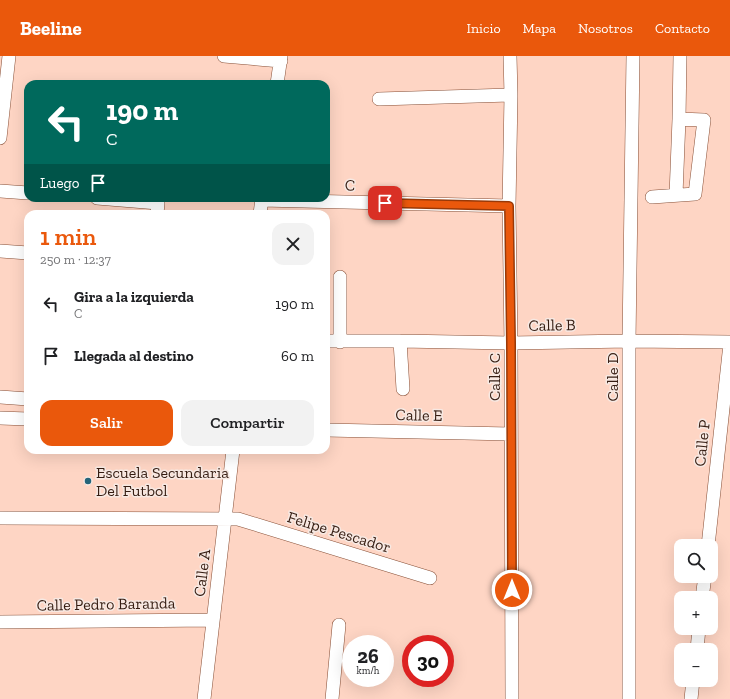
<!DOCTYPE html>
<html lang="es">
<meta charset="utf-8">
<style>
body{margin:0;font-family:"Zilla Slab",serif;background:#f2f2f2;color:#202124;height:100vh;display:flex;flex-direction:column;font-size:15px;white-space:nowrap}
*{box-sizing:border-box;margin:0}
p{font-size:13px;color:#757577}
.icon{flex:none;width:22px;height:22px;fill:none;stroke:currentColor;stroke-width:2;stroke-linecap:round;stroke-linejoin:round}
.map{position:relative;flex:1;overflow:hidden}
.details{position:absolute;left:24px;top:154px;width:306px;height:244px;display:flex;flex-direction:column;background:#fff;border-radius:12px;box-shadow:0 4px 16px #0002}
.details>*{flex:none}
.top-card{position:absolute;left:24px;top:24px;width:306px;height:122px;border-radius:12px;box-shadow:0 4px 16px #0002;background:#00695c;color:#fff;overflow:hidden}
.buttons{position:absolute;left:674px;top:483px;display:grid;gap:8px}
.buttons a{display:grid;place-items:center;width:44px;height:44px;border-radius:8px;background:#fff;box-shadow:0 4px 16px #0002;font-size:20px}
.speed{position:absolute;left:342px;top:579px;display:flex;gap:8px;font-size:20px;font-weight:700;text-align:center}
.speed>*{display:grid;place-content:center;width:52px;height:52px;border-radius:50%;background:#fff;box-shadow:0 4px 16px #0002;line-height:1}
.speed small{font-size:10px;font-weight:400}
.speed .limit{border:6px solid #d22;background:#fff;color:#111}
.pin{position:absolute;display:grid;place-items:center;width:34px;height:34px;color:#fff;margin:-17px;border-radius:8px;box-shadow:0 2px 6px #0006}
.me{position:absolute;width:44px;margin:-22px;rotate:0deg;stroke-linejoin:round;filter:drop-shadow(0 0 3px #0008)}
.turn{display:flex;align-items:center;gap:14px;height:84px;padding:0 16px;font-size:18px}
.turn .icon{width:52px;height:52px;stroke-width:2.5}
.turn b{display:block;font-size:28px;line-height:34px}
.then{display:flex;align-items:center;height:38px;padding:0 16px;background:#0003;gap:8px;font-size:15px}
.round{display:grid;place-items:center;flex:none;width:42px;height:42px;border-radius:12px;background:#f2f2f2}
.head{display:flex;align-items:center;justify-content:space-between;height:68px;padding:0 16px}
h1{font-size:24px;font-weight:600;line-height:30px;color:#ea580c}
.primary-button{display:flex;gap:8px;margin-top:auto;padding:8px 16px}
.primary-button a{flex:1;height:46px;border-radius:12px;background:#ea580c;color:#fff;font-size:16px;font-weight:600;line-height:46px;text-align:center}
.primary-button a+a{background:#f2f2f2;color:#202124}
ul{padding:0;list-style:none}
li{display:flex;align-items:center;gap:12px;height:52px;padding:0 16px}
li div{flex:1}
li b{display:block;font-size:15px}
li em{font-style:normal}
header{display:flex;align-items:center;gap:24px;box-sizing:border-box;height:56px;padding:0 20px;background:#ea580c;color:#fff}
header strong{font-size:19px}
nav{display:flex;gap:22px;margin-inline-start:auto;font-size:14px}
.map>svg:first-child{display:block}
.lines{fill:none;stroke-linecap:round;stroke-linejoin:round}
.minor-casing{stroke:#884f36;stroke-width:14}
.minor{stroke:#fff;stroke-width:13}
.route-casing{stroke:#983908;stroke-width:10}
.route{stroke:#ea580c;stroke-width:7}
.poi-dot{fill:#256479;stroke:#f7e9e3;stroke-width:1.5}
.labels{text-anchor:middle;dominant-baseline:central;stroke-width:3;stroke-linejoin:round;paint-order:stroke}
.street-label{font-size:16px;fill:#361d12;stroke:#f7e9e3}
.poi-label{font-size:16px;fill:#361d12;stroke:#f7e9e3;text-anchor:start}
</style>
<header>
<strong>Beeline</strong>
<nav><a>Inicio</a><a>Mapa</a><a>Nosotros</a><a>Contacto</a></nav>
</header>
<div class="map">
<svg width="730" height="643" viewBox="0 0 730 643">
<rect width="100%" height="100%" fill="#fed5c4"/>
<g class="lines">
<!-- minor casing -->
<g class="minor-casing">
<path id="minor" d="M224,0L281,5
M510,0L511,39L509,150L511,287L512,643
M277,28L281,0
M379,43L511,39
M0,82L9,0
M0,135L28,137
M676,139L679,63L680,0
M652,141L695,138L704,64L679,63
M97,142L158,147L157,158
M262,144L509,150
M260,158L262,142
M0,195L28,197
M340,221V286
M326,285H400L511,287L629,285L730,286
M400,285L403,333
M0,341L28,343
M0,362L28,363
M326,374L511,378
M0,462L238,463L430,522
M708,490L730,288
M702,542L705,520
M0,566L213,564
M697,594L699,572
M204,643L233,394
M332,643L339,569
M629,643V285L633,0
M691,643L693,624"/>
</g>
<!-- minor -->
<use href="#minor" class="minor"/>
</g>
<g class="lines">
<!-- route casing -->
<g class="route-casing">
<path id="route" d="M385,147L509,150L511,287L512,534"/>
</g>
<!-- route -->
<use href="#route" class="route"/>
</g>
<!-- markers -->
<circle class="poi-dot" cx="88" cy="425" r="4"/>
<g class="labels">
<!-- street labels -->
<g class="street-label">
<text transform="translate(350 129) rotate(1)">C</text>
<text transform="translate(552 269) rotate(-1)">Calle B</text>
<text transform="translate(494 321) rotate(-90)">Calle C</text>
<text transform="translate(612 321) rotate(-90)">Calle D</text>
<text transform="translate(419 359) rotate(1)">Calle E</text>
<text transform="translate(702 387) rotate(-84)">Calle P</text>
<text transform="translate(339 476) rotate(17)">Felipe Pescador</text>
<text transform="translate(202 517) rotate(-83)">Calle A</text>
<text transform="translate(106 548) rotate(-1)">Calle Pedro Baranda</text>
</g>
<!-- poi labels -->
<g class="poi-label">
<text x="96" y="416">Escuela Secundaria<tspan x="96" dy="18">Del Futbol</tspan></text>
</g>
</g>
</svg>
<div class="buttons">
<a><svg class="icon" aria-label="search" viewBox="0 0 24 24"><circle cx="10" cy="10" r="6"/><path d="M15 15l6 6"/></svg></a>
<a>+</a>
<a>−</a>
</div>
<div class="speed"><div>26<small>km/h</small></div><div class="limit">30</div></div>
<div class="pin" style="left:385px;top:147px;background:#d93025"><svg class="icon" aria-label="arrive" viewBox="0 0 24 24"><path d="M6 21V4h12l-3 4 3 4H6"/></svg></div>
<svg class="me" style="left:512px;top:534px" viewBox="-20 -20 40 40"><circle r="17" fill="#ea580c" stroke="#fff" stroke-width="3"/><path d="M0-11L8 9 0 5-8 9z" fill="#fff"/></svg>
<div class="top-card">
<div class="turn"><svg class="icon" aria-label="left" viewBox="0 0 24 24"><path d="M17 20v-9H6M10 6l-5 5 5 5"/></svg><div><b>190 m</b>C</div></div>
<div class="then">Luego<svg class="icon" aria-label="arrive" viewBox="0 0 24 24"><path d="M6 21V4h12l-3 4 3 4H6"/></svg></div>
</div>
<section class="details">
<div class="head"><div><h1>1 min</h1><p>250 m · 12:37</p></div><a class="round"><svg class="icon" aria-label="close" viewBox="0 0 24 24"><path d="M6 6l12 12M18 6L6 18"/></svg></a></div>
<ul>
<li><svg class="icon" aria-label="left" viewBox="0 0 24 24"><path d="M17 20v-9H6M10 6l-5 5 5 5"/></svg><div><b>Gira a la izquierda</b><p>C</p></div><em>190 m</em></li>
<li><svg class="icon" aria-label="arrive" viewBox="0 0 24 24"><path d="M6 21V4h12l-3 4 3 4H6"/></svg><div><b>Llegada al destino</b></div><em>60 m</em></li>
</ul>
<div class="primary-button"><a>Salir</a><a>Compartir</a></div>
</section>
</div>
